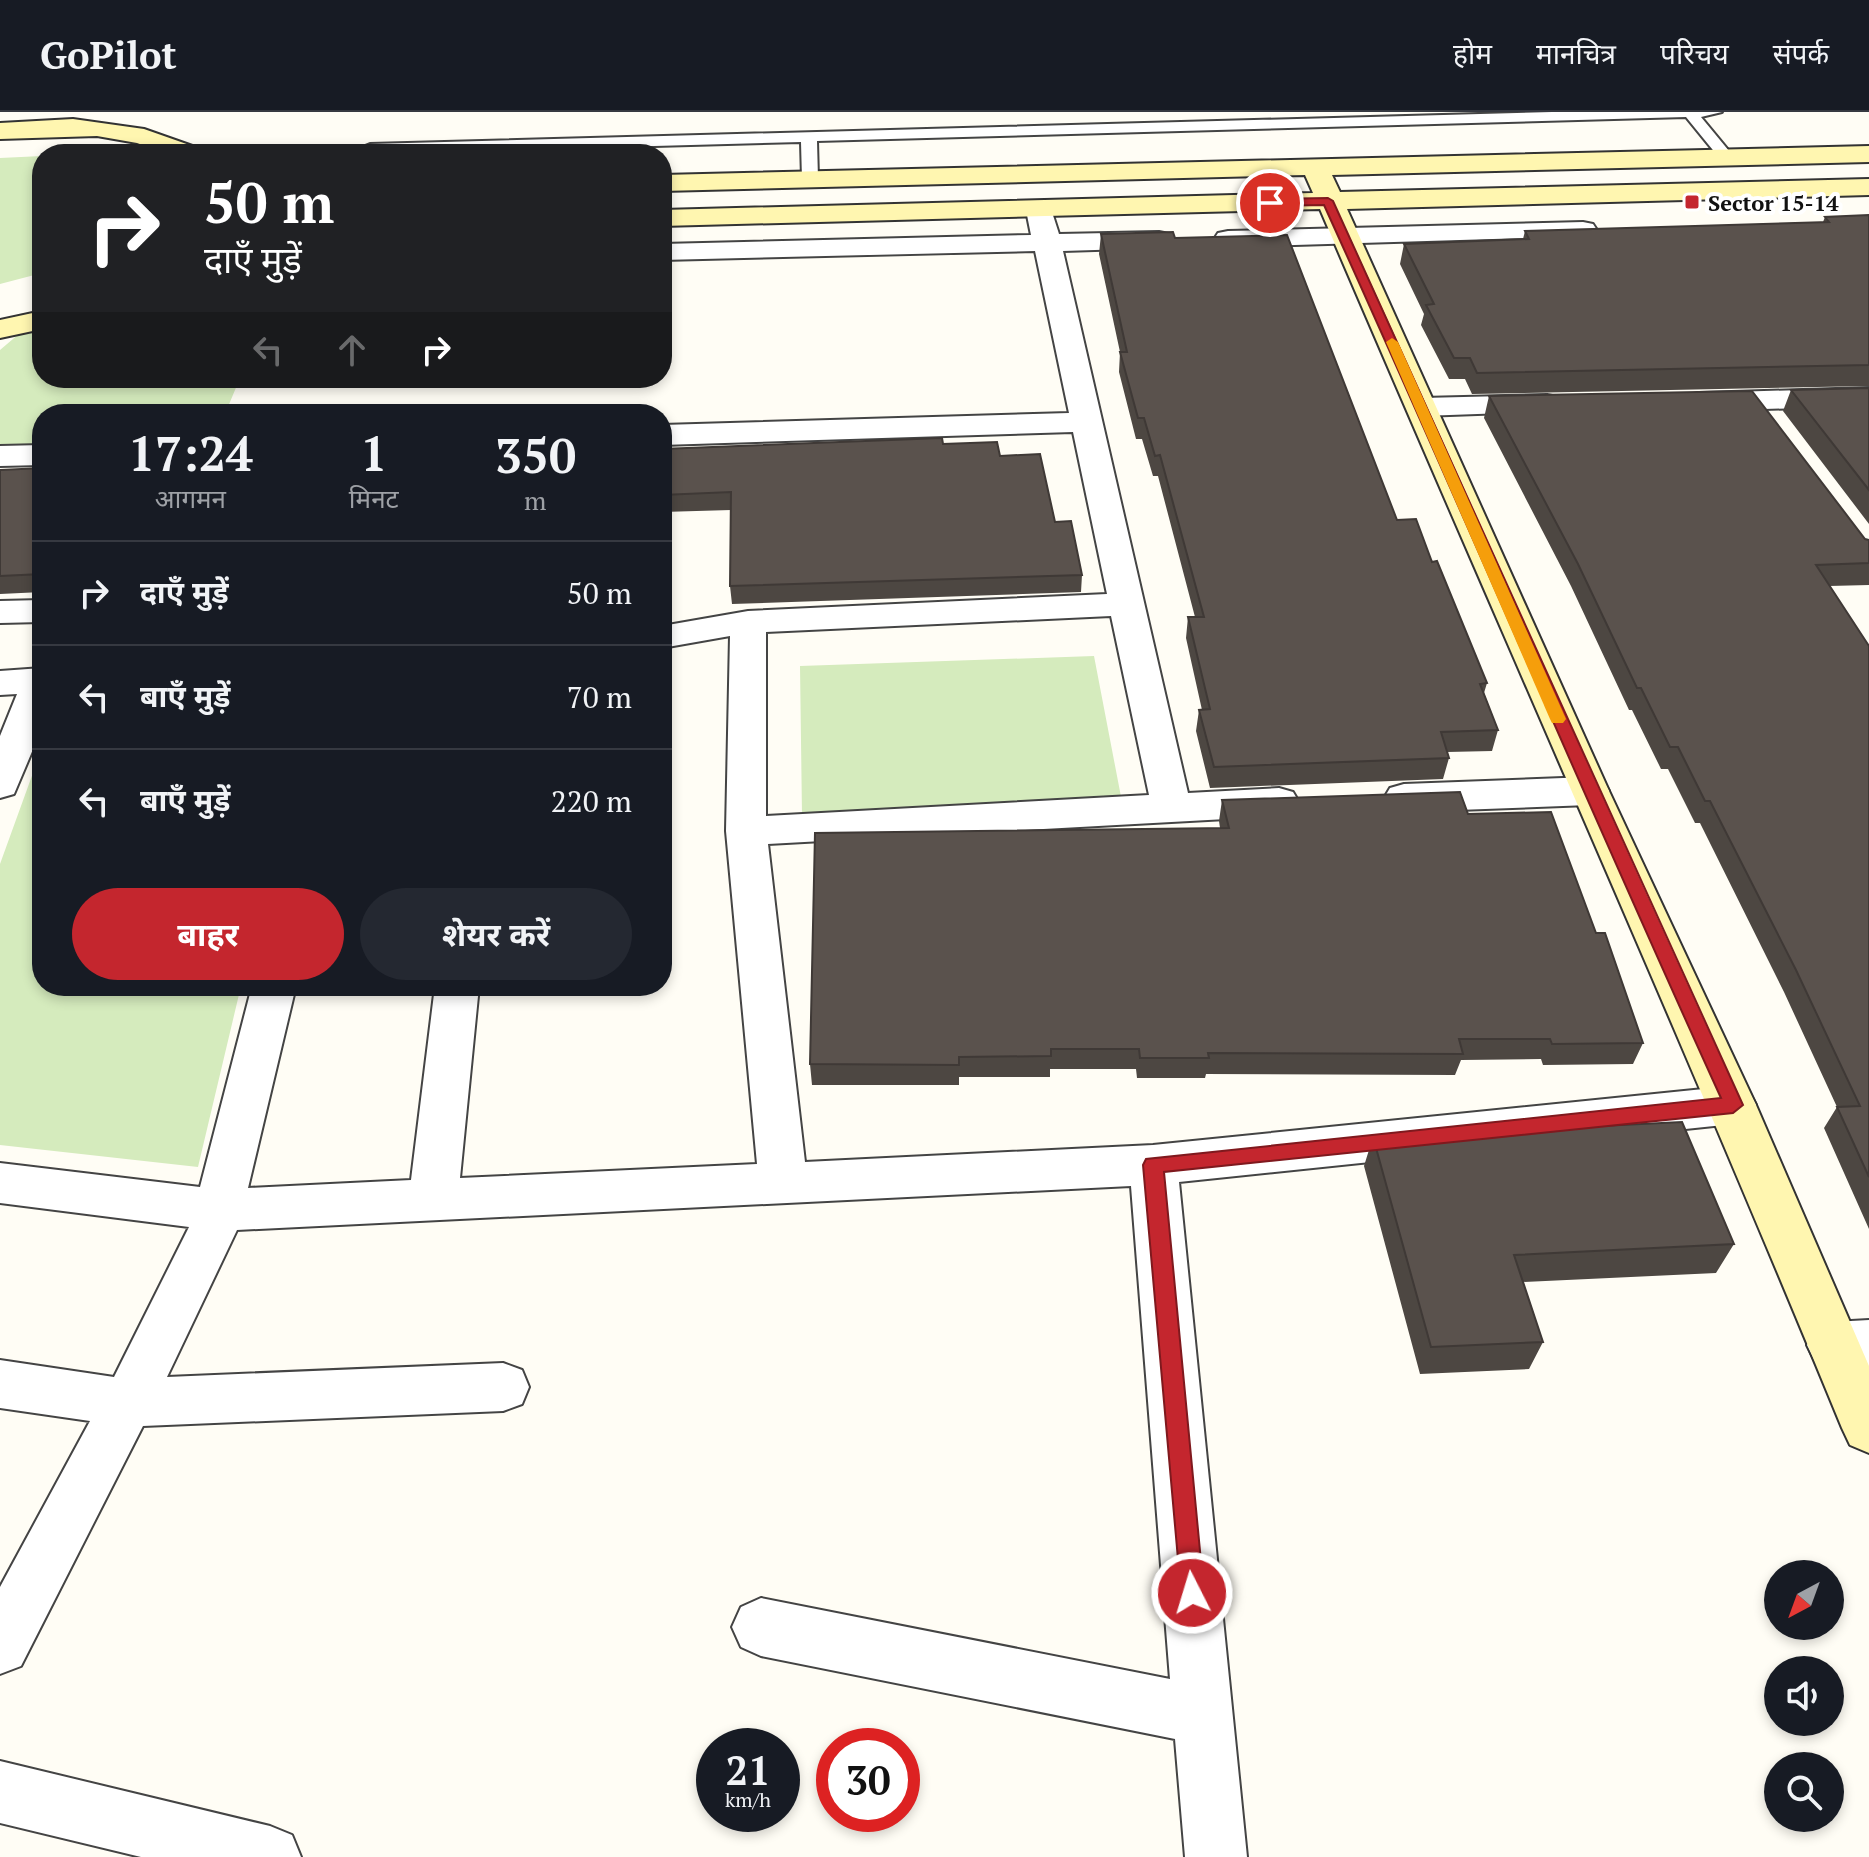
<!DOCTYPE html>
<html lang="hi">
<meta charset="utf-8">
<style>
body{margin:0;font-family:"PT Serif","Noto Sans Devanagari",serif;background:#242831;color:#f1f3f6;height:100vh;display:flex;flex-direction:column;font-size:30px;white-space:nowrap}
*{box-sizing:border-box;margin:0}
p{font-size:26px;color:#9ea1a6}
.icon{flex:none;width:44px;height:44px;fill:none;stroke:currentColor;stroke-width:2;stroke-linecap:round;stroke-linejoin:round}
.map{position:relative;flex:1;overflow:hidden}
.drawer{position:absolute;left:32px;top:292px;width:640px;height:592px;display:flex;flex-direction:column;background:#171b24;border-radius:32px;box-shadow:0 4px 12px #0003}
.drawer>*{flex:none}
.top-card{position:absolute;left:32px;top:32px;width:640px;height:244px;border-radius:32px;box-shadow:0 4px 12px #0003;background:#202124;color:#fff;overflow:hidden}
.needle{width:52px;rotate:221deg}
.fabs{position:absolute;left:1764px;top:1448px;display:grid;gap:16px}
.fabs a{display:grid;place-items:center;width:80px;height:80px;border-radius:50%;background:#171b24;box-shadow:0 4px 12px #0003;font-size:40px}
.speed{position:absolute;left:696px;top:1616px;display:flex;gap:16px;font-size:40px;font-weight:700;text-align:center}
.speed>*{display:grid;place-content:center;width:104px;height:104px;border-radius:50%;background:#171b24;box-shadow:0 4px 12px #0003;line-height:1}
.speed small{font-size:20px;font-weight:400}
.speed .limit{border:12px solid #d22;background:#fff;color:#111}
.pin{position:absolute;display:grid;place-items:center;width:68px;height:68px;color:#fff;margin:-34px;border:4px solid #fff;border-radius:50%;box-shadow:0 2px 8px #0007}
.me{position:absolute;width:88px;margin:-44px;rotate:355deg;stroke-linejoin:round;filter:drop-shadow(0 0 6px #0008)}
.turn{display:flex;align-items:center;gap:28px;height:168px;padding:0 40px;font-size:36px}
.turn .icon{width:104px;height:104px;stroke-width:2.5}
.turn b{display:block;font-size:56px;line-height:68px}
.lanes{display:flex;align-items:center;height:76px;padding:0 40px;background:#0003;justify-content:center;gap:40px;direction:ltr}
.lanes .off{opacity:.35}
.eta{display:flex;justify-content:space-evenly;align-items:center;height:136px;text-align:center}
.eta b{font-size:48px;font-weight:700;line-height:56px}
.button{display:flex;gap:16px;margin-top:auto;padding:16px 40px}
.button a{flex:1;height:92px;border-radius:48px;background:#c4262e;color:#fff;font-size:32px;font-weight:700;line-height:92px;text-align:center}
.button a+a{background:#242831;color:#f1f3f6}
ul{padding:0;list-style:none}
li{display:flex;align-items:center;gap:24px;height:104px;padding:0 40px;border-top:2px solid #363941}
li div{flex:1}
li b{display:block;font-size:30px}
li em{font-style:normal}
header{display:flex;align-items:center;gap:48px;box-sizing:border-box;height:112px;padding:0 40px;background:#171b24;border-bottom:2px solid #363941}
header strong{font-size:38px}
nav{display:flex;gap:44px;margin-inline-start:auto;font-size:28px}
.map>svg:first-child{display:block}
.green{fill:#d5ebbd}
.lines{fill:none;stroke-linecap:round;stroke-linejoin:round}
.lane-casing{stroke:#444;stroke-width:4}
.street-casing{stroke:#444;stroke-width:4}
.secondary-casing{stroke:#333;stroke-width:4}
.lane{fill:#fff;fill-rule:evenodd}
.street{fill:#fff;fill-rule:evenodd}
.secondary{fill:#fff6b0;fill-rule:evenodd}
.wall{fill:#4d4742}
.building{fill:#5a524d;stroke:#3f3936;stroke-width:2}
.route{fill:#c4262e;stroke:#7f191e;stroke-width:2}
.slow{fill:#f59e0b}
.poi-dot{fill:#c4262e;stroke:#fff;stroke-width:3}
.labels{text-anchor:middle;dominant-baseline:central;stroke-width:8;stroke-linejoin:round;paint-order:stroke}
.far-poi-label{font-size:22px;font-weight:bold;fill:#111;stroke:#fff;text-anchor:start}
</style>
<header>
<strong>GoPilot</strong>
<nav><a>होम</a><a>मानचित्र</a><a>परिचय</a><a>संपर्क</a></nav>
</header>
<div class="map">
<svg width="1869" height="1745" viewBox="0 0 1869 1745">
<rect width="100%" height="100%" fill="#fffdf5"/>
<!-- green -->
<path class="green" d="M42,44V161L0,172V46Z
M42,213V266H240L225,302H42V332L0,333V238L20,221Z
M1094,544L1122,690L802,703L800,554Z
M42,636V874H241L198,1055L0,1033V752Z"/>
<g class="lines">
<!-- lane casing -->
<g class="lane-casing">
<path id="lane" d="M1552,0H1722L1701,5L1734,45L1721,48L1686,5L817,29L818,67L810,72L802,67L801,30L361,42L365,34L370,32Z"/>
</g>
<!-- street casing -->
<g class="street-casing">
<path id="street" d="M1041,95L1051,97L1059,122L1159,120L1169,122L1173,128L1169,134L1159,136L1063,139L1188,681L1279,676L1293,680L1299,690L1293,700L1279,704L768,732L805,1050L1153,1033L1733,974L1749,980L1756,993L1749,1006L1733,1012L1179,1070L1247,1745H1185L1175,1627L761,1544L741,1535L732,1515L741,1495L761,1486L1170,1567L1131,1074L237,1118L167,1265L503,1251L522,1258L529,1275L522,1292L503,1299L143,1314L21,1554L0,1562V1475L90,1309L0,1296V1248L114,1265L189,1115L0,1091V1051L200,1075L252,874H296L248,1076L411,1068L435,874H479L460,1066L757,1052L726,719L730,524L662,536V514L748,499L1107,482L1073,320L662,333V313L1069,301L1035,139L662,148V132L1031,123L1027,103L1031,97ZM1111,504L1149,683L766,704V520Z
M1583,110L1593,112L1597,118L1593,124L1228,135L1218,133L1214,127L1218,121L1228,119Z
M1869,276V294L1699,299L1688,297L1683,290L1688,283L1699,281Z
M1547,283L1558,285L1563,292L1558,299L1422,304L1411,302L1406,295L1411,288L1422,286Z
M42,333V353L0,354V334Z
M42,488V510L0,511V489Z
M42,556V616L14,682L0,686V624L17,582L0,583V559Z
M1589,665L1603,669L1609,679L1603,689L1589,693L1404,700L1390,696L1384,686L1390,676L1404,672Z
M1869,1208V1254L1833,1256L1815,1249L1807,1233L1815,1217L1833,1210Z
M0,1649L270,1714L292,1723L301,1745H141L0,1711Z"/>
</g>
<!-- secondary casing -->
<g class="secondary-casing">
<path id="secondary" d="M73,7L144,17L198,36L202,42H167L137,31L97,24L0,27V11Z
M1869,34V50L1332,63L1340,80L1869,67V83L1347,97L1609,679L1756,993L1869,1254V1341L1850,1333L1842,1316C1674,907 1494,504 1320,97L662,114V98L1313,81L1305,63L662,79V63Z
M42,199V217L0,226V208Z"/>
</g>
<!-- lane -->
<use href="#lane" class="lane"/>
<!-- street -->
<use href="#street" class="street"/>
<!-- secondary -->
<use href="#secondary" class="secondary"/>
</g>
<!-- wall -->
<path class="wall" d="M1869,103V274L1472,282L1465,267H1449L1421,213L1424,202L1400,152L1404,132L1523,127L1525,119L1823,110L1825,105Z
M1101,122L1175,126L1397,408L1432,450L1487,571L1484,581L1498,618L1492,639L1447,640L1449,646L1443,667L1210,676L1196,619L1199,598H1202L1186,526L1188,505H1195L1158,364H1153L1142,327H1136L1119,260L1120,240L1099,142Z
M1869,276V412L1783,299L1791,278Z
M1489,284L1869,428V473L1829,474L1869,534V1117L1824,1016L1837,995L1784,880L1700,711H1695L1668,657H1661L1632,598H1629L1571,474L1484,306Z
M943,332L1000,344L1055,410L1082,463L1081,480L732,492L730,474L731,398L662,400V337Z
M42,356V480L0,482V358Z
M1222,688L1468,702L1596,821L1643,931L1633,952L1543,953L1541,947L1461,948L1455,963L1206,962L1205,966H1137L1136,957H1050V965H959V973H812L810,952L1220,716L1219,709Z
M1373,1025L1734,1132L1716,1161L1523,1170L1543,1230L1529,1257L1420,1262L1364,1054Z"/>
<!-- building -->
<path class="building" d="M1869,103V253L1477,261L1470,246H1454L1426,193L1434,192L1404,132L1529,127L1525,119L1829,110L1825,105Z
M1173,120L1175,126L1287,123L1397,408L1416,407L1432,450L1437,449L1487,571L1480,572L1498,618L1441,620L1449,646L1214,655L1199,598L1210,597L1188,505H1204L1160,343L1155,344L1144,306H1138L1120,240H1127L1101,122Z
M1869,276V378L1791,278Z
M1752,279L1865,427L1869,428V451L1816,453L1869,534V1065L1837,995L1860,994L1796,858L1710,689H1705L1678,635H1670L1641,576H1637L1578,452L1489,284Z
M942,326L943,332L997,330L1000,344L1040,342L1055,410L1071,409L1082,463L730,474L731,380L662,383V337Z
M42,356V462L0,464V358Z
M1460,680L1468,702L1551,700L1596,821H1605L1643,931L1552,932L1550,927H1459L1463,942L1208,941L1209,946H1140L1139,937H1051V944L959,945V953L810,952L815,721L1229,716L1222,688Z
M1682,1010L1734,1132L1514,1143L1543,1230L1431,1235L1373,1025Z"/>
<!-- route -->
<path class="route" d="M1328,86L1333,89C1472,389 1604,693 1743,993L1733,1001L1164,1060L1204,1481L1201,1489L1192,1493L1184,1489L1181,1481L1143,1053L1146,1047L1721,986C1586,690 1459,390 1324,93L1270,94L1265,91L1270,87Z"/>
<!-- slow -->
<path class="slow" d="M1392,226L1398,230L1566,607L1563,611H1552L1550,607L1386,230Z"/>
<!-- markers -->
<rect class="poi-dot" x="1684" y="82" width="16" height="16" rx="4"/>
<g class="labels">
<!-- far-poi labels -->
<g class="far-poi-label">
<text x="1708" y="90">Sector 15-14</text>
</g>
</g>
</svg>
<div class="fabs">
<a><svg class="needle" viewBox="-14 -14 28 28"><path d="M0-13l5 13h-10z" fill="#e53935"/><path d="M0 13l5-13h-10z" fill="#9ea1a6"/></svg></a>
<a><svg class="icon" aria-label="sound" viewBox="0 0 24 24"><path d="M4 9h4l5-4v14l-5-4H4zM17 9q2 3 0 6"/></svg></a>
<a><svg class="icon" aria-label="search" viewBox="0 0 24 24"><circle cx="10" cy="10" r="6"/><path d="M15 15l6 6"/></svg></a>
</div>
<div class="speed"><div>21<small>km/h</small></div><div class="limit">30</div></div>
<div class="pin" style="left:1270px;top:91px;background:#d93025"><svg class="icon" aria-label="arrive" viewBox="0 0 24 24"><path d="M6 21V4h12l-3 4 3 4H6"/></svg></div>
<svg class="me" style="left:1192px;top:1481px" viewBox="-20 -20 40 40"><circle r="17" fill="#c4262e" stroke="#fff" stroke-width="3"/><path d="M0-11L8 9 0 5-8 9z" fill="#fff"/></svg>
<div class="top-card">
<div class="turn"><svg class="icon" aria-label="right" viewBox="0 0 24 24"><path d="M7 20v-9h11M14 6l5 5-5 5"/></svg><div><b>50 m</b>दाएँ मुड़ें</div></div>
<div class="lanes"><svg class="icon off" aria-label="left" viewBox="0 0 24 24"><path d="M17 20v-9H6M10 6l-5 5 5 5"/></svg><svg class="icon off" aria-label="ahead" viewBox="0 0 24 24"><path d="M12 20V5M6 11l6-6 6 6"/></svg><svg class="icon" aria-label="right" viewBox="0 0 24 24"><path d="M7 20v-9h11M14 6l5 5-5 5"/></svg></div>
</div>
<section class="drawer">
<div class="eta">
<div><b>17:24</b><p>आगमन</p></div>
<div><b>1</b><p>मिनट</p></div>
<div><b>350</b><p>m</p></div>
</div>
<ul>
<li><svg class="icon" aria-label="right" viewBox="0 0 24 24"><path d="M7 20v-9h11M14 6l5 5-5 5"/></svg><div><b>दाएँ मुड़ें</b></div><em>50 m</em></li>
<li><svg class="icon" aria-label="left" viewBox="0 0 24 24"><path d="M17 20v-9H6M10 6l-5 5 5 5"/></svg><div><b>बाएँ मुड़ें</b></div><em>70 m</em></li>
<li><svg class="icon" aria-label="left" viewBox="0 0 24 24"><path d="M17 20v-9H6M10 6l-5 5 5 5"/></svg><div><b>बाएँ मुड़ें</b></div><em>220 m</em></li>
</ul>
<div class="button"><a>बाहर</a><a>शेयर करें</a></div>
</section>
</div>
